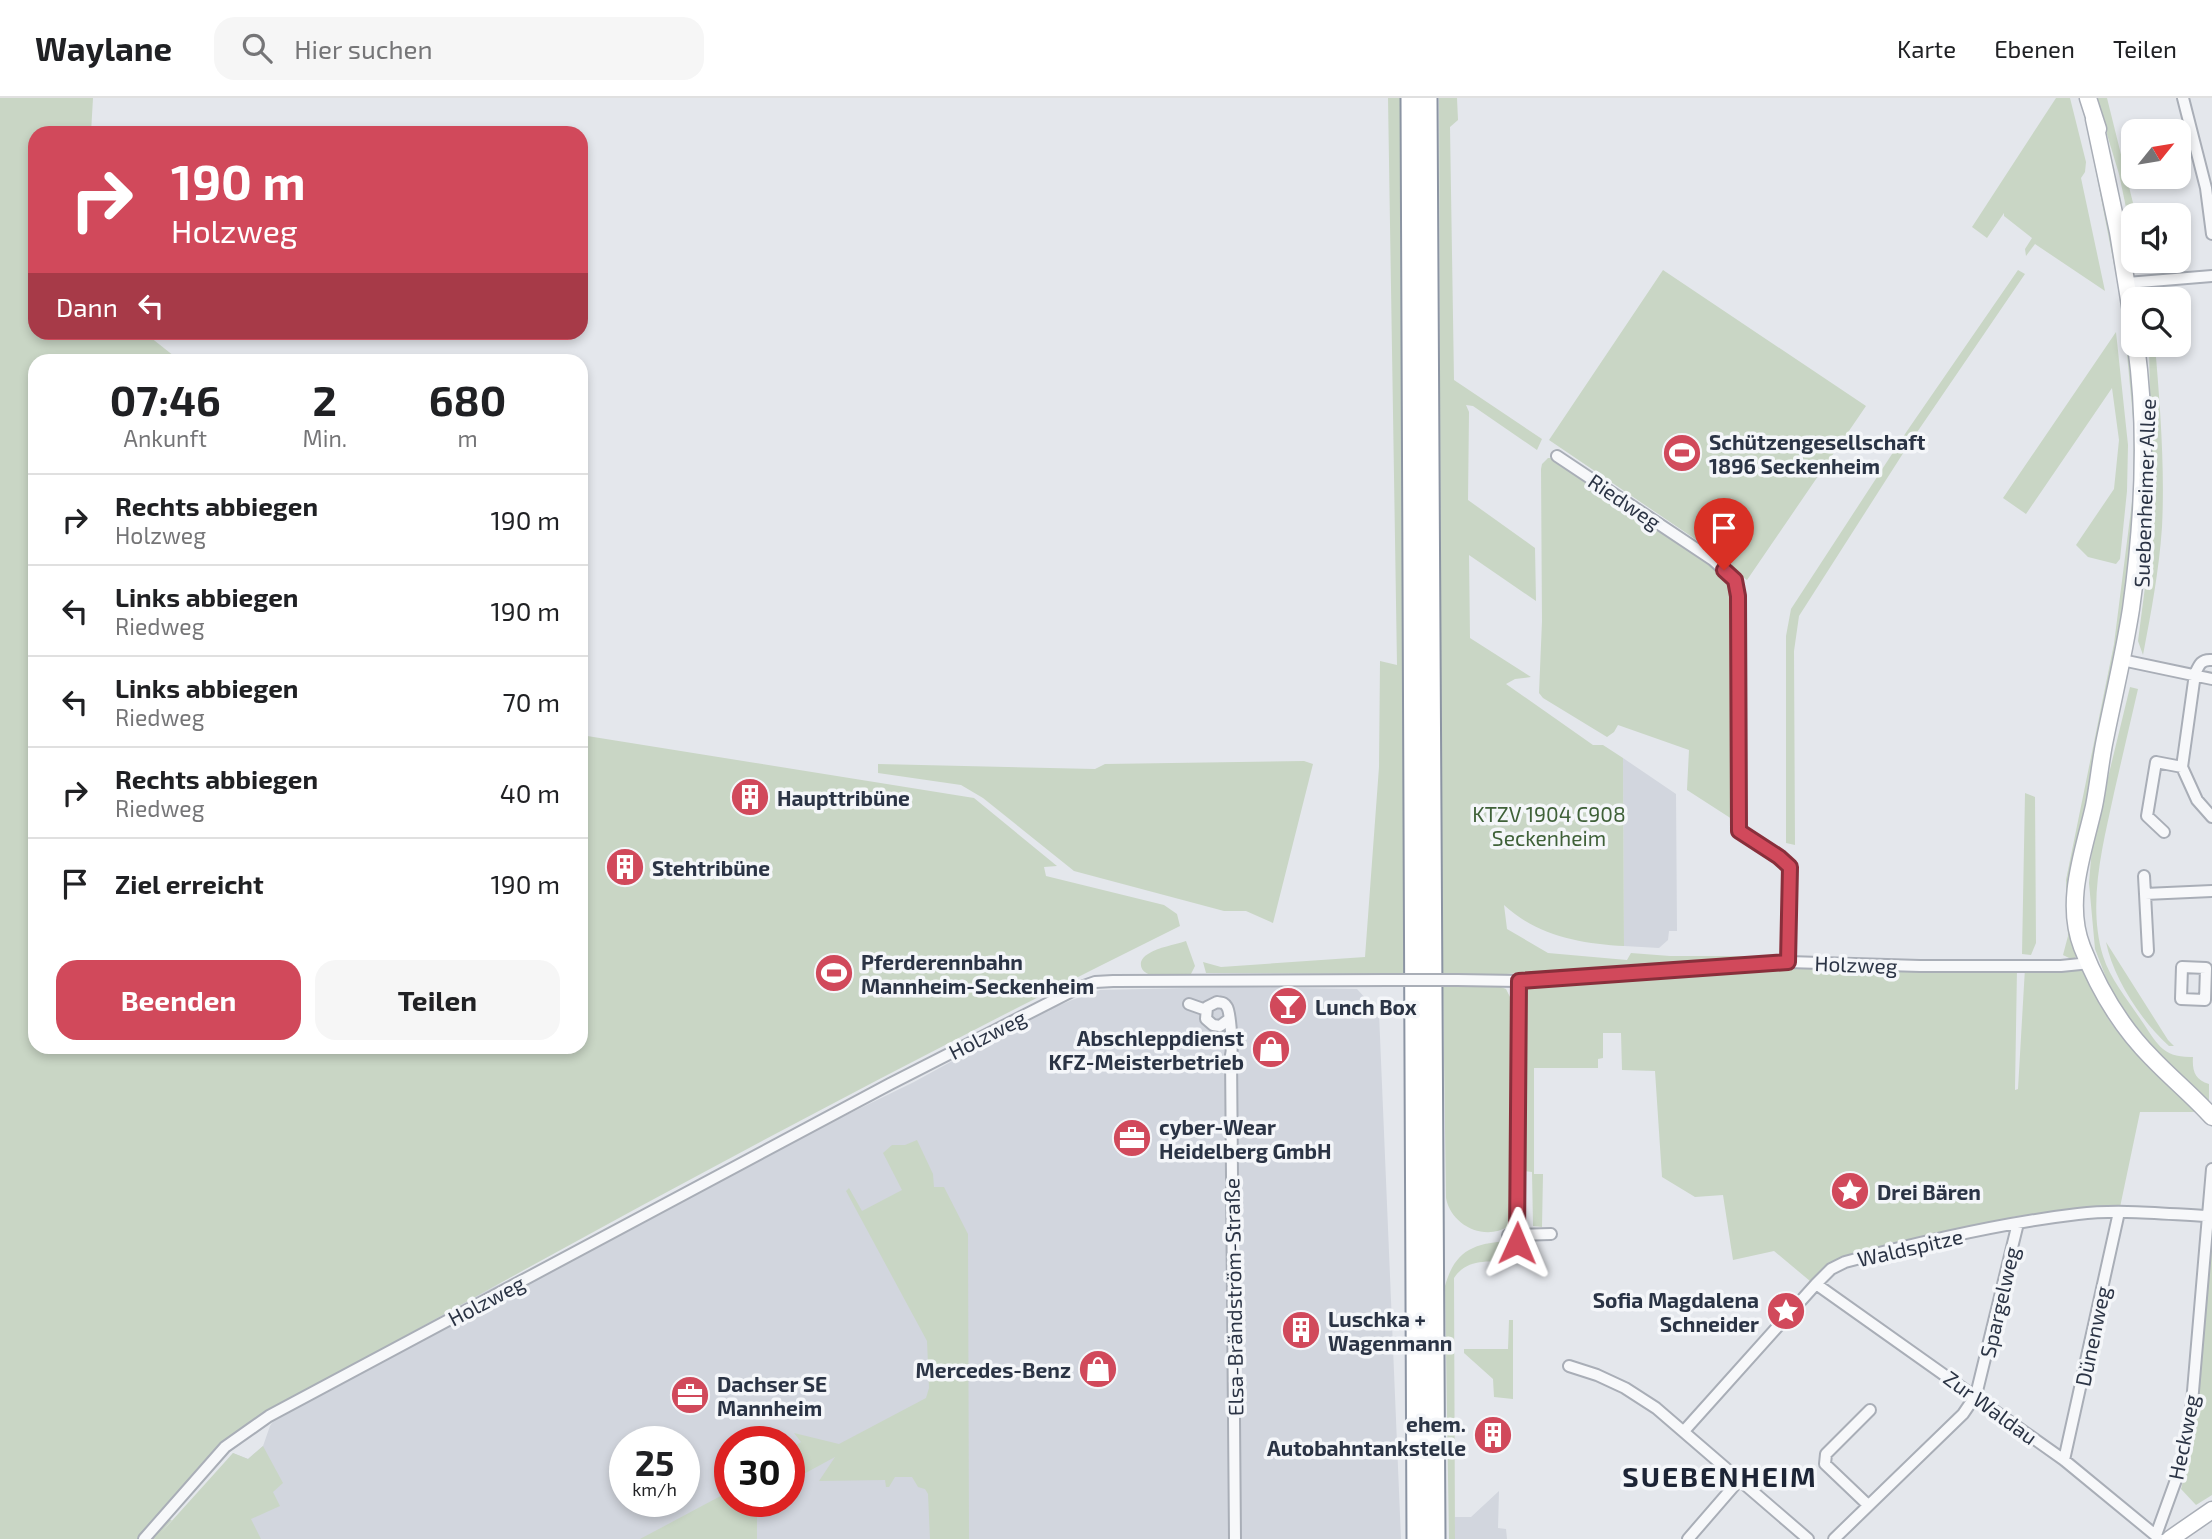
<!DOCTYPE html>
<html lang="de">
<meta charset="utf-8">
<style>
body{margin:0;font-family:"Exo 2",sans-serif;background:#f6f6f6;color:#202124;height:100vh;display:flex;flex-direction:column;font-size:26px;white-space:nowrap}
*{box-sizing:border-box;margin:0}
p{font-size:23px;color:#757577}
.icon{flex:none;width:38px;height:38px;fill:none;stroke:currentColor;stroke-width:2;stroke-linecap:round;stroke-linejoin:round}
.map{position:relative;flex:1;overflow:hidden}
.details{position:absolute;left:28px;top:256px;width:560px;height:700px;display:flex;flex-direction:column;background:#fff;border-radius:21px;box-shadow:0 4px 10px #0003}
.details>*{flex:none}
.hud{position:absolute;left:28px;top:28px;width:560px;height:214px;border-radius:21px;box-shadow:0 4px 10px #0003;background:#d1495b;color:#fff;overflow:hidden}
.needle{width:46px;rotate:60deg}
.tools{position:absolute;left:2121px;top:21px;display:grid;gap:14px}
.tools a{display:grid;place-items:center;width:70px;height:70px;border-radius:14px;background:#fff;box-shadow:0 4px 10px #0003;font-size:35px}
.speed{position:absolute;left:609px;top:1328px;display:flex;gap:14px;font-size:35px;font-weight:700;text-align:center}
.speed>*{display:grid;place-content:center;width:91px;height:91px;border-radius:50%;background:#fff;box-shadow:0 4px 10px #0003;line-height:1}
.speed small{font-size:18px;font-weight:400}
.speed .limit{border:10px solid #d22;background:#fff;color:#111}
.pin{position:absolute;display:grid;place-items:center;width:60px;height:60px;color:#fff;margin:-72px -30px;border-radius:50% 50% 50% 0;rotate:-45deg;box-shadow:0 0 7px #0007}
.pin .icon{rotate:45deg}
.me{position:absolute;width:77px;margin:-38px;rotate:1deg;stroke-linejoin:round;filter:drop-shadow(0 0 5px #0008)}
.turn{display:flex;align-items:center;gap:24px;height:147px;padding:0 28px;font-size:32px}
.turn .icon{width:91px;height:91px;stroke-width:2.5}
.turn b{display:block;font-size:49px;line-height:60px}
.then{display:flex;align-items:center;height:66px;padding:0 28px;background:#0003;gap:14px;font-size:26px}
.eta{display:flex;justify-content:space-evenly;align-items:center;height:119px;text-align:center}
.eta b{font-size:42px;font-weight:700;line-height:49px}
.primary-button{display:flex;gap:14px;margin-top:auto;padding:14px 28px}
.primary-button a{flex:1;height:80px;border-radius:21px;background:#d1495b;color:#fff;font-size:28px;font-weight:700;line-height:80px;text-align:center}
.primary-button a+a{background:#f6f6f6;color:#202124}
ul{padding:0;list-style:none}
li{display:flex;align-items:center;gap:21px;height:91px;padding:0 28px;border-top:2px solid #e0e0e0}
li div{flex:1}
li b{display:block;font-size:26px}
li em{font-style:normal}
header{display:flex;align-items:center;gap:42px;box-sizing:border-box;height:98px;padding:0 35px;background:#fff;border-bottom:2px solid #e0e0e0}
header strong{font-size:33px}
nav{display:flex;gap:38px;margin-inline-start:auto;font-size:24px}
.search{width:490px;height:63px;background:#f6f6f6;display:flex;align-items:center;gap:18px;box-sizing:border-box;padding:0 24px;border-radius:21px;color:#757577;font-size:26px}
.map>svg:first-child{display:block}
.built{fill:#d2d6de;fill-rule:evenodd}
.green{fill:#c9d6c5}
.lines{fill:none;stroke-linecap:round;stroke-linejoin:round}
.street-casing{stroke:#a9aeb7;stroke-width:14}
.secondary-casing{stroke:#a9aeb7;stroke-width:19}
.highway-casing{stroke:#8b94a3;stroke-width:23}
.street{stroke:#f7f8fa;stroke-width:10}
.secondary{stroke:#fff;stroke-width:16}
.highway{stroke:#fff;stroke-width:19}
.street-bridge-casing{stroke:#a9aeb7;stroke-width:14;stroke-linecap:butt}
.street-bridge{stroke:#f7f8fa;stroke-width:10}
.route-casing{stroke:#882f3b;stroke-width:18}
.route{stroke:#d1495b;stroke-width:12}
.labels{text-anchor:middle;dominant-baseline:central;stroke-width:7;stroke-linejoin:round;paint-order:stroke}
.poi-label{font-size:21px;font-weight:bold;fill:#2b3445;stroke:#f4f6f9;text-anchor:start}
.street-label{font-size:21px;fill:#2b3445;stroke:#f4f6f9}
.park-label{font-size:21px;fill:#3f6138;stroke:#f4f6f9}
.district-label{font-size:28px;font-weight:bold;letter-spacing:2px;fill:#1d2536;stroke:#f4f6f9}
</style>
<header>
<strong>Waylane</strong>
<div class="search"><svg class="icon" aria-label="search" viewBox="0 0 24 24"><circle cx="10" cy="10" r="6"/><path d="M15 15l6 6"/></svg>Hier suchen</div>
<nav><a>Karte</a><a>Ebenen</a><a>Teilen</a></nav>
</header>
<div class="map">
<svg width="2212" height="1441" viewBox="0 0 2212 1441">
<rect width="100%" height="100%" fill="#e4e7ec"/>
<!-- built -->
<path class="built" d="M1623,660L1676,696L1677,833H1669L1668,842L1659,850L1624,848Z
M1232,889L1357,891L1379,915L1401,1441H161L233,1355L248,1361L263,1348L270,1328L284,1306L469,1201L914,984L1036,917L1072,902L1100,892ZM625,1344H684V1404H625ZM730,1344H789V1404H730Z
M1499,1393L1498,1430L1506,1431L1507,1441H1455V1419H1471Z"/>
<!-- green -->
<path class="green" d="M0,0H93L91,35H35V234L145,235L179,262H35V948H581V637L974,700L1057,768L1044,769L1046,778L1164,807L1177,816L1180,828C877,978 579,1139 284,1306L254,1330L239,1346L223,1355L164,1422H172L160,1436L233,1355L248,1361L263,1348L283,1385L273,1394L280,1408L251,1421L261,1441H0Z
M1388,0H1401L1405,776L1408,876L1206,875L1203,864L1221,869L1365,859L1379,669L1380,563L1397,567Z
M1439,0H1457L1458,22L1450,29L1454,282L1542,341L1537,352L1473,308L1466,307L1469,314L1468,402L1535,450L1536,503L1469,457L1470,540L1531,579L1515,581L1506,586L1593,647H1603L1623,660L1624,848C1581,846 1536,837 1504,807L1507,831L1548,855L1627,862L1631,855L1670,858H1749L1760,860L1442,880Z
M2056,0H2070L2086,64L2085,74L2081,80L2105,193L2035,146L2026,158L2025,151L2032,140L2004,118V115L1987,140L1972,129Z
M2079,0H2084L2126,190L2139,290L2135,455L2081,739V853L2073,862L2063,857L2068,838L2066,782L2114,546L2133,396L2134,331L2123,213L2087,28Z
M2096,0H2107L2136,117H2133V143L2119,76Z
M1663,172L1866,308L1747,482L1730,470L1732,466L1549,342Z
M2018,172L2025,176L1909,346L1799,518L1794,553L1795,747L1786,745V538L1791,511L1907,333Z
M2116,234L2128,347L2127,393L2120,461L2116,466L2088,459L2076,447L2114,391L2119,342L2112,290L2026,416L2003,400Z
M2149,247H2155C2160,307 2165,369 2162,429C2159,473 2151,515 2143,557L2138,543L2152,435Z
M1548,360H1553L1618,403C1621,412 1629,415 1638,416L1713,468L1727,481L1734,506L1735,723L1687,692L1689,652L1618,627L1614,634L1607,639L1543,600L1539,595L1542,523L1541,371L1542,366Z
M2130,589L2138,591C2130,626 2122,660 2114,695C2103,747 2087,805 2103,858C2110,881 2128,902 2141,922C2157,945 2162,960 2193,959C2192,973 2195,982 2209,986V1003L2159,956L2122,911L2110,890L2095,851L2089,785L2091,761L2095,733Z
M1304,663L1313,666L1273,825L1246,813H1224L1074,773L983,700L961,687L878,675V666L1095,671L1105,666Z
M2025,695L2035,699L2036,845L2031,857L2022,856Z
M1186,843L1195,868L1190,878C1178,878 1138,884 1141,864C1142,861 1144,858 1148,856C1159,849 1174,847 1186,843Z
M2106,844L2168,942L2174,948H2169C2142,924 2113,880 2106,844Z
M1789,866L2017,870L2015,992L2018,991L2025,870H2082L2086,872L2108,917L2107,919L2116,932L2199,1014H2140L2119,1114L2017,1118L1854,1156L1827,1166L1810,1183L1774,1153L1733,1162L1723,1097L1695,1099L1662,1079L1655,973L1622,972L1621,935H1603V960L1598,961V970H1534V1076H1543L1542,1129L1533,1128L1532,1074L1524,1073V888L1568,882Z
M1493,886L1506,891L1512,903L1509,1128C1484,1144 1451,1127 1446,1100L1443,889Z
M917,1042L933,1076L934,1089H944L968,1136L969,1441H930L928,1396L925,1391L918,1389L912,1379H895L889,1389H886L885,1382L819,1383L835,1359L789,1384V1351L801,1344L794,1335L839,1346L926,1300L929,1290L927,1243L846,1093L849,1090L862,1113L902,1092L883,1055L892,1047H905Z
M2212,1119V1397L2196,1407L2181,1391L2193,1344Z
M1510,1143L1511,1163C1489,1164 1467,1160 1454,1180L1455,1441H1449L1445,1188C1455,1152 1474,1145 1510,1143Z
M1509,1222H1513V1301L1494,1299L1493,1281L1464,1255V1251H1508Z
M730,1393V1404H757V1441H640Z"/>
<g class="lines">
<!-- street casing -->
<g class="street-casing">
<path id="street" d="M2183,0L2206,90L2212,136
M2127,185L2212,178
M1557,358L1713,462L1735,482L1738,498L1739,733L1779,759L1790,769L1788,864
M2122,562L2212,581
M2212,562C2201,561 2199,567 2195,576L2182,669L2197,702L2212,719
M2164,734L2147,718L2156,664L2182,669
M2144,778L2145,796L2212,793
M2145,796L2148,853
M2182,869L2206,870L2205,902L2181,901Z
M1457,882L1519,883L1573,880L1788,864L1920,868H2061L2090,865
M1189,906L1206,912
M1228,922L1220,928L1213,927L1206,921L1207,909L1217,904C1222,905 1224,904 1227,909C1230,913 1233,950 1231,957L1235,1441
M1508,1137L1551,1136
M1517,1145L1519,883
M1816,1186L2064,1362L2160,1441
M1569,1268L1597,1277L1625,1290L1656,1310L1808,1441
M1684,1333L1816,1186L1831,1171L1845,1164C1920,1144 2001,1125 2078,1116C2120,1111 2164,1116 2207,1118
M2064,1362L2119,1114
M1868,1407L1825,1366L1826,1356L1870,1312
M2156,1437L2181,1368L2192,1305L2212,1071
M144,1441L225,1349L269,1318L890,986L1078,890L1095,884L1113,883L1388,882
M1688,1441L1740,1381
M1834,1441L1963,1316L1976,1297L2018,1125"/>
</g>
<!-- secondary casing -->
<g class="secondary-casing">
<path id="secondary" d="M2088,0L2098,31
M2094,21L2118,134L2133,226
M2136,247C2148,333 2143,425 2131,511C2124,556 2113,601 2104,646C2100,667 2098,688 2094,708C2084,753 2064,803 2082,849C2098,890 2120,928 2152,960C2171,980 2193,998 2212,1019
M2170,1441L2212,1412"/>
</g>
<!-- highway casing -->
<g class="highway-casing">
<path id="highway" d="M1411,0L1417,1441
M1427,0L1435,1441"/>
</g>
<!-- street -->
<use href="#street" class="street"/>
<!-- secondary -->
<use href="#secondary" class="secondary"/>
<!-- highway -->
<use href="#highway" class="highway"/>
<!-- street-bridge casing -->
<g class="street-bridge-casing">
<path id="street-bridge" d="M1388,882H1457"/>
</g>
<!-- street-bridge -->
<use href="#street-bridge" class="street-bridge"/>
</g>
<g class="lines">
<!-- route casing -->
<g class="route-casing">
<path id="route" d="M1517,1145L1519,883L1788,864L1790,769L1779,759L1739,733L1738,498L1735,482L1724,472"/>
</g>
<!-- route -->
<use href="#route" class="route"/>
</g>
<!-- icons -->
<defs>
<g id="stadium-disc" transform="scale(2.0125)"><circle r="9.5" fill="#d1495b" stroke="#f4f6f9"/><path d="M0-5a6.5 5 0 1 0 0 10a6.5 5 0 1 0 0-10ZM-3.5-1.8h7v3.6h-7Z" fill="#fff"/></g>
<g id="building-disc" transform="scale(2.0125)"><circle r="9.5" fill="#d1495b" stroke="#f4f6f9"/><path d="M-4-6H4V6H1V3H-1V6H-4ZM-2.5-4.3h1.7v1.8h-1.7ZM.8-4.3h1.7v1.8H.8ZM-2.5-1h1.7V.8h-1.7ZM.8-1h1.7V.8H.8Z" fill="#fff"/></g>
<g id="bar-disc" transform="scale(2.0125)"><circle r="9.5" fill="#d1495b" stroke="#f4f6f9"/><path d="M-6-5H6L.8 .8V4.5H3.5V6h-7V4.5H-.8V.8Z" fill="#fff"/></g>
<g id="shop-disc" transform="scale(2.0125)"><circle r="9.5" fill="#d1495b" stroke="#f4f6f9"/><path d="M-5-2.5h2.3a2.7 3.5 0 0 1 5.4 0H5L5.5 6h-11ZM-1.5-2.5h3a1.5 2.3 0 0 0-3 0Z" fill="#fff"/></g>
<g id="office-disc" transform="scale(2.0125)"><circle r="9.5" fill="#d1495b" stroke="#f4f6f9"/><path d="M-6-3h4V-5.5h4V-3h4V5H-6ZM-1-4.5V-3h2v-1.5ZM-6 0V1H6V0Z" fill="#fff"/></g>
<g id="sight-disc" transform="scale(2.0125)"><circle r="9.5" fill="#d1495b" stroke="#f4f6f9"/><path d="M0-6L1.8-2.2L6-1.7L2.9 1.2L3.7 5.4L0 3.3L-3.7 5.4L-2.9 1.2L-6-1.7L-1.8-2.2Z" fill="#fff"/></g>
</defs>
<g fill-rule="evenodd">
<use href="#stadium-disc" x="1682" y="355"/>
<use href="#building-disc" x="750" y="699"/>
<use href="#building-disc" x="625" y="769"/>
<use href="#stadium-disc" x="834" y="875"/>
<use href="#bar-disc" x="1288" y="908"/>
<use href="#shop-disc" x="1271" y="951"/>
<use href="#office-disc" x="1132" y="1040"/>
<use href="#sight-disc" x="1850" y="1093"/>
<use href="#sight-disc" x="1786" y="1213"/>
<use href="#building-disc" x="1301" y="1232"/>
<use href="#shop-disc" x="1098" y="1271"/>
<use href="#office-disc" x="690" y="1297"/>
<use href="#building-disc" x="1493" y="1337"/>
</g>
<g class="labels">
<!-- poi labels -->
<g class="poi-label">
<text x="1709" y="343">Schützengesellschaft<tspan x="1709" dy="24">1896 Seckenheim</tspan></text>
<text x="777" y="699">Haupttribüne</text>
<text x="652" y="769">Stehtribüne</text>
<text x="861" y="863">Pferderennbahn<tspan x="861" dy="24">Mannheim-Seckenheim</tspan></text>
<text x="1315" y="908">Lunch Box</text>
<text x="1244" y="939" text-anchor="end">Abschleppdienst<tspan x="1244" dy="24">KFZ-Meisterbetrieb</tspan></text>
<text x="1159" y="1028">cyber-Wear<tspan x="1159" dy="24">Heidelberg GmbH</tspan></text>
<text x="1877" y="1093">Drei Bären</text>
<text x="1759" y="1201" text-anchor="end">Sofia Magdalena<tspan x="1759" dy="24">Schneider</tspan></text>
<text x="1328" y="1220">Luschka +<tspan x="1328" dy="24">Wagenmann</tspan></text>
<text x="1071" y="1271" text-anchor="end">Mercedes-Benz</text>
<text x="717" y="1285">Dachser SE<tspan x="717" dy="24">Mannheim</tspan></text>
<text x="1466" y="1325" text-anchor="end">ehem.<tspan x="1466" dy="24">Autobahntankstelle</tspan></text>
</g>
<!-- street labels -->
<g class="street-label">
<text transform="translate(2144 395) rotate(-88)">Suebenheimer Allee</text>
<text transform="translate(1625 403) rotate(34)">Riedweg</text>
<text transform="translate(1856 866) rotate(2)">Holzweg</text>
<text transform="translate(987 936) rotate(-27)">Holzweg</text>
<text transform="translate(1910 1149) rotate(-13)">Waldspitze</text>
<text transform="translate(1233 1199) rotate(-91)">Elsa-Brändström-Straße</text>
<text transform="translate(486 1202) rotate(-28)">Holzweg</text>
<text transform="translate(1999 1204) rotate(-77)">Spargelweg</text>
<text transform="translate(2092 1238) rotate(-78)">Dünenweg</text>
<text transform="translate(1991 1309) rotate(36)">Zur Waldau</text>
<text transform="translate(2183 1339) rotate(-79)">Heckweg</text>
</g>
<!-- park labels -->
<g class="park-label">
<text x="1549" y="715">KTZV 1904 C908<tspan x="1549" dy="24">Seckenheim</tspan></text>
</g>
<!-- district labels -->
<g class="district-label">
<text x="1720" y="1378">SUEBENHEIM</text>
</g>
</g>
</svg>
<div class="tools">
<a><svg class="needle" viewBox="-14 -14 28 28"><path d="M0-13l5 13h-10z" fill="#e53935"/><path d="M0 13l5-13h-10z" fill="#757577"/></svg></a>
<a><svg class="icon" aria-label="sound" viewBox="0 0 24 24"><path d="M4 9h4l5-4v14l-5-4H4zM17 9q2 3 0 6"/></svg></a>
<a><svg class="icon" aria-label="search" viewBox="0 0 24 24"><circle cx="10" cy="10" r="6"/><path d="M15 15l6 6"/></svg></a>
</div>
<div class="speed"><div>25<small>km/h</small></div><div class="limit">30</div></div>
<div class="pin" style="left:1724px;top:472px;background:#d93025"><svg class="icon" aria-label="arrive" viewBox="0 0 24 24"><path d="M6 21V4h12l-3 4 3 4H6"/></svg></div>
<svg class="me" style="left:1517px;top:1145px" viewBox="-20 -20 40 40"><path d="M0-17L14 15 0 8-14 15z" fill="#d1495b" stroke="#fff" stroke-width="4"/></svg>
<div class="hud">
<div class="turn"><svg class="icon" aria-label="right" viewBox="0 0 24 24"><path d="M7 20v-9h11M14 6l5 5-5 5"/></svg><div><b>190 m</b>Holzweg</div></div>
<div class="then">Dann<svg class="icon" aria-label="left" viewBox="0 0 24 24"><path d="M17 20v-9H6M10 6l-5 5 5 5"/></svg></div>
</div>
<section class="details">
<div class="eta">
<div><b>07:46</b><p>Ankunft</p></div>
<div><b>2</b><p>Min.</p></div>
<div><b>680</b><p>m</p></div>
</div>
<ul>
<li><svg class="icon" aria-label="right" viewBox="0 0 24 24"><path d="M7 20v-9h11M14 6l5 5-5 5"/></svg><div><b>Rechts abbiegen</b><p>Holzweg</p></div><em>190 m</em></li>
<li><svg class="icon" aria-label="left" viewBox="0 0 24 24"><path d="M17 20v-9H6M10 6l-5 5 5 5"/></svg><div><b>Links abbiegen</b><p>Riedweg</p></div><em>190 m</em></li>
<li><svg class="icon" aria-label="left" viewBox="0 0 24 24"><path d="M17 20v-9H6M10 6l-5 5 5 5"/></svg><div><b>Links abbiegen</b><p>Riedweg</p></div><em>70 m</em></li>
<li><svg class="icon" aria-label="right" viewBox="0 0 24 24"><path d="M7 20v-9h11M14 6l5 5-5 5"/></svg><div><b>Rechts abbiegen</b><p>Riedweg</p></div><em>40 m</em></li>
<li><svg class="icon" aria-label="arrive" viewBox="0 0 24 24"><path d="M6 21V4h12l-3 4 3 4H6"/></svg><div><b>Ziel erreicht</b></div><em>190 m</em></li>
</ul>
<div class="primary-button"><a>Beenden</a><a>Teilen</a></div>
</section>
</div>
